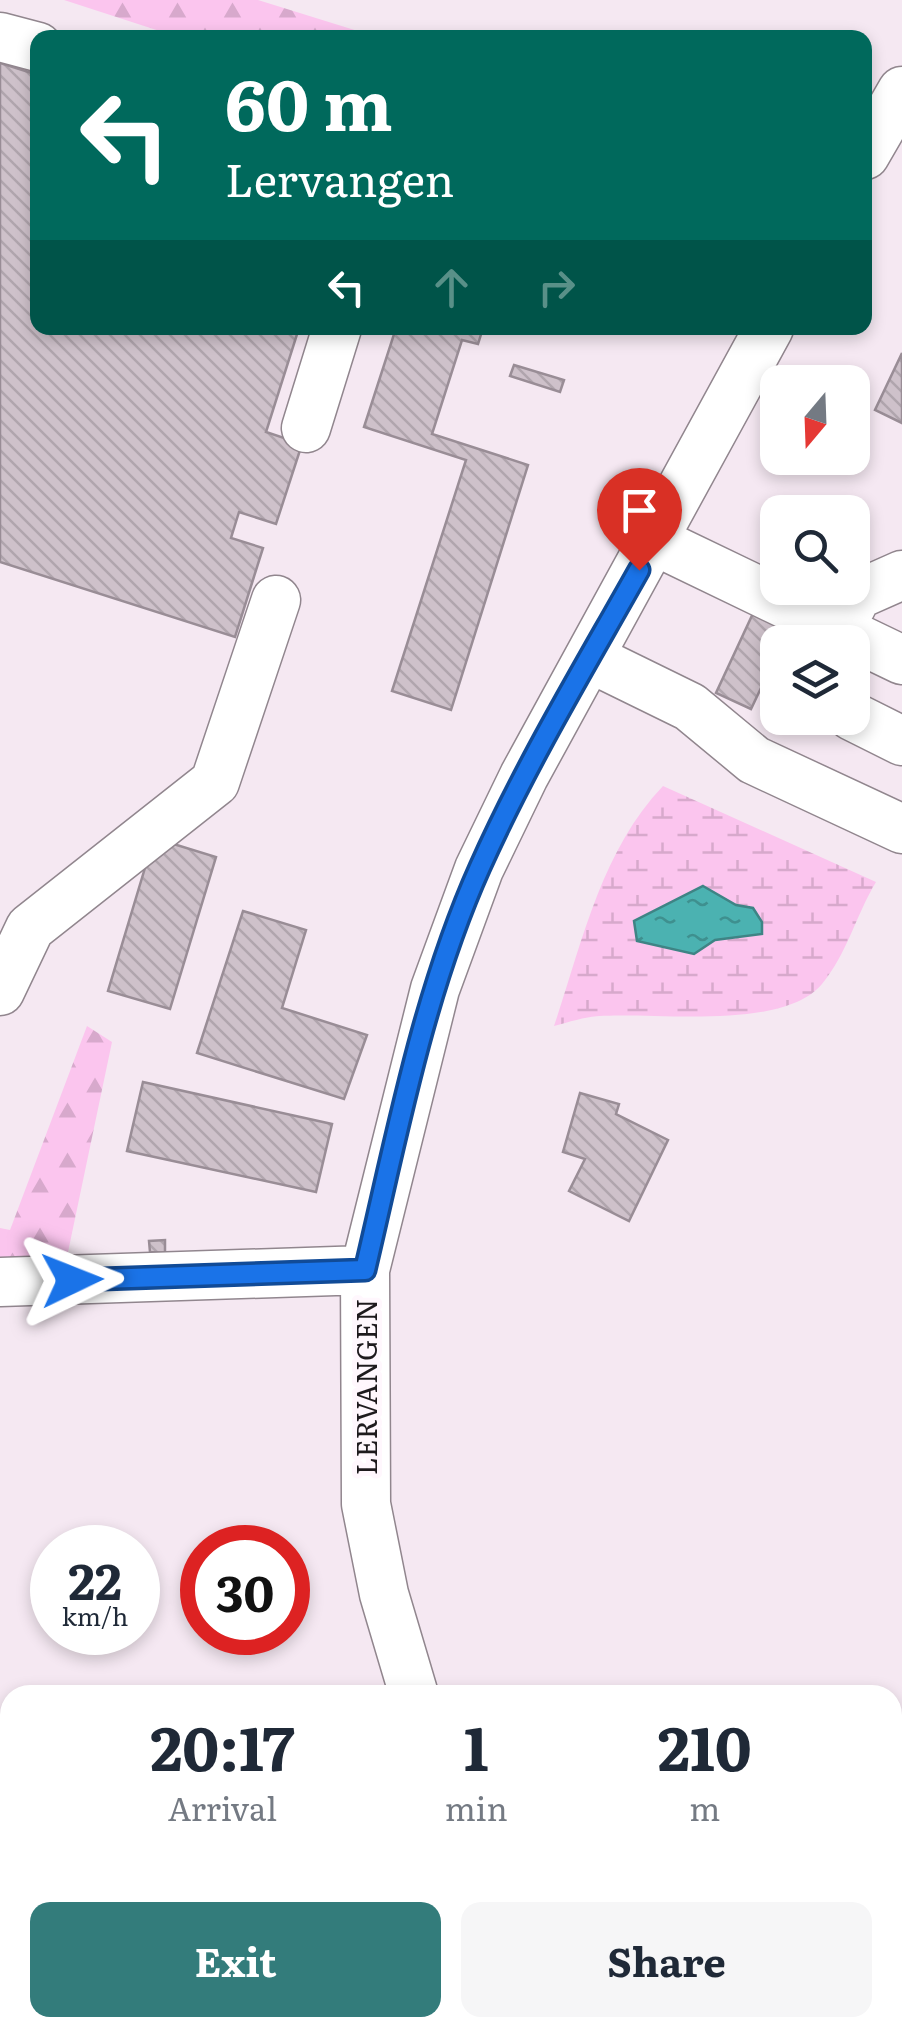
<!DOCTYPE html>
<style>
body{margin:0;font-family:Literata,serif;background:#f6f6f7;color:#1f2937;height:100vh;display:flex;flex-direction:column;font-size:38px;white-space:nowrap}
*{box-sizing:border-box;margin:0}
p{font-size:32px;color:#747a83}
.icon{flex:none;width:55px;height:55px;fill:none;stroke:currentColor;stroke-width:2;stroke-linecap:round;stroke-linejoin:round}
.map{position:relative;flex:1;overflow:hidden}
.sheet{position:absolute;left:0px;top:1685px;width:902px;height:352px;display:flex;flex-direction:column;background:#fff;border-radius:30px 30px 0 0;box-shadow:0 5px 15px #0003}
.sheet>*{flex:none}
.guide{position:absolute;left:30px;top:30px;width:842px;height:305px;border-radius:20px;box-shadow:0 5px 15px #0003;background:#00695c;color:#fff;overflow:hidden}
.needle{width:65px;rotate:199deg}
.tools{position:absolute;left:760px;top:365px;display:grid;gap:20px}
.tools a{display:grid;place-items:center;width:110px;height:110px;border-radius:20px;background:#fff;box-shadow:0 5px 15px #0003;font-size:50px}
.speed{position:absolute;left:30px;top:1525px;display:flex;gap:20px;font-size:50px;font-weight:700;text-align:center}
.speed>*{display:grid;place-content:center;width:130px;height:130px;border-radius:50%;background:#fff;box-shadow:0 5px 15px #0003;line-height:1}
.speed small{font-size:25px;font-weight:400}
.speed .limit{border:15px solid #d22;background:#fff;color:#111}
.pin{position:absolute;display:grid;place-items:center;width:85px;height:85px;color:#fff;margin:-102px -42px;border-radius:50% 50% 50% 0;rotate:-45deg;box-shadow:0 0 10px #0007}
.pin .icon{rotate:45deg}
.me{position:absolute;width:110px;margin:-55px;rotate:88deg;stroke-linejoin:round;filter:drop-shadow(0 0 8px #0008)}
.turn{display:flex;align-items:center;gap:35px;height:210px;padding:0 30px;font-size:45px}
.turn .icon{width:130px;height:130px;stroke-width:2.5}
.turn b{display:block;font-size:70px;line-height:85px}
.lanes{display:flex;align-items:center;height:95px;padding:0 30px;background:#0003;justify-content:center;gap:50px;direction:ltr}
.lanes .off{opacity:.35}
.eta{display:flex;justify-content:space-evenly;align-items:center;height:170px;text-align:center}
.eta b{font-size:60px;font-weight:700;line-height:70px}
.primary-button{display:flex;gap:20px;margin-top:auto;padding:20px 30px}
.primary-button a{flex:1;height:115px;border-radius:20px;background:#337c7b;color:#fff;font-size:40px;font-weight:700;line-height:115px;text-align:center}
.primary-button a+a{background:#f6f6f7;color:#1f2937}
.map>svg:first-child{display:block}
.forest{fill:url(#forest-firs)}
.wetland{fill:url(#wetland-marsh)}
.water{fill:url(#water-ripples);stroke:#3e8485;stroke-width:2.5}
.building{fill:url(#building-back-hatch);stroke:#998d96;stroke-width:2.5}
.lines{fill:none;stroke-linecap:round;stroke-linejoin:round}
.minor-casing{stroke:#91868e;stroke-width:51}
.minor{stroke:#fff;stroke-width:48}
.route-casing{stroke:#114b97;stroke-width:25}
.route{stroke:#1a73e8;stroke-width:18}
.labels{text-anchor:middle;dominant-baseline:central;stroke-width:10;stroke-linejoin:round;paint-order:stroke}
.street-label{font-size:28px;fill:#1e1a1d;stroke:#fff7fd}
</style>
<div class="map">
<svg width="902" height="2037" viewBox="0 0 902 2037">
<defs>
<pattern id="forest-firs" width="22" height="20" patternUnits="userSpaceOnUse" patternTransform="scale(2.5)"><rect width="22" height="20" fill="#fbc5ee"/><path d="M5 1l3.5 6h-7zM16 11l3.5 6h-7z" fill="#d7a9cc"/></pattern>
<pattern id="wetland-marsh" width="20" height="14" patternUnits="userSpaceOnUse" patternTransform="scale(2.5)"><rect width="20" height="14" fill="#fbc5ee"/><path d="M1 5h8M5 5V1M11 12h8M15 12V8" fill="none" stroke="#d7a9cc"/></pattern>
<pattern id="water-ripples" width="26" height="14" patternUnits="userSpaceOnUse" patternTransform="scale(2.5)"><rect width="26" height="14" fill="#4bb2b1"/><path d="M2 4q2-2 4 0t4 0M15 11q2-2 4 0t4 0" fill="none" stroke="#3e908f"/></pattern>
<pattern id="building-back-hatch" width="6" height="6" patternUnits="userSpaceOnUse" patternTransform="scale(2.5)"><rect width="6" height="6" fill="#cec1ca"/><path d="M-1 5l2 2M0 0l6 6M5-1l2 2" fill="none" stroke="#b0a5ad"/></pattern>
</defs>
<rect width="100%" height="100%" fill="#f5e8f2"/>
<!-- forest -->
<path class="forest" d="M64,0H258L377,37H178Z
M87,1026L112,1042L68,1252L0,1261V1228L10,1230Z"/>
<!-- wetland -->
<path class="wetland" d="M663,786L876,882C856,915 847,954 822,984C783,1031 656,1012 599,1016C584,1017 569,1022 554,1026C582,943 601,851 663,786Z"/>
<!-- water -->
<path class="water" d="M703,886L736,905L753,908L762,922V934L715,940L694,954L637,941L634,921Z"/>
<!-- building -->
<path class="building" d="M0,63L38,75V328H299L266,432L302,444L276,524L239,512L231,538L263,548L235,637L0,562Z
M396,328H483L478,344L462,340L432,434L528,465L451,710L392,691L466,460L364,427Z
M902,353V423L875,410Z
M514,365L564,380L560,392L510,376Z
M756,607L791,623L782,642H778V652L751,709L716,693Z
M154,838L216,857L170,1009L108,991Z
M243,911L306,930L282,1008L367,1035L344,1099L197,1053Z
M143,1082L332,1124L316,1192L127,1151Z
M580,1093L619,1104L616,1114L668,1140L629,1221L569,1191L585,1159L563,1152Z
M165,1240V1253L150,1252L149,1241Z
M344,2028H371L374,2037H346Z
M403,2028H446L449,2037H398L396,2029Z"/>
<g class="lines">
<!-- minor casing -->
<g class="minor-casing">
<path id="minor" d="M0,37L38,47
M865,155L902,91
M306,428L337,328
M655,541L902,660
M833,642L857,595L902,575
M590,658L690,707L754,760L902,829
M852,716L902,741
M0,991L30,928L215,782L276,600
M0,1282L365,1270
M414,1695L384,1594L366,1504L365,1270L435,989L479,869L524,776L769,328
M505,2028L508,2037"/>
</g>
<!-- minor -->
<use href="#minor" class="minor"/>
</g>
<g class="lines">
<!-- route casing -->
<g class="route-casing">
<path id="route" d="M72,1280L365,1270C397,1135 423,994 480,867C526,764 584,668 639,570"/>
</g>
<!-- route -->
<use href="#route" class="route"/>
</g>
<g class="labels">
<!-- street labels -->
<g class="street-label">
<text transform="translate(365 1387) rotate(-90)">LERVANGEN</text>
</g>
</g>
</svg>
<div class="tools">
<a><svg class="needle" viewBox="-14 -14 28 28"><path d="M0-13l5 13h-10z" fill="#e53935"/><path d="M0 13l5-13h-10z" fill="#747a83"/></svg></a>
<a><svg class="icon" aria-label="search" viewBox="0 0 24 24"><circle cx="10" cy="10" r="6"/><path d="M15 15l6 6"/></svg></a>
<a><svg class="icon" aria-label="layers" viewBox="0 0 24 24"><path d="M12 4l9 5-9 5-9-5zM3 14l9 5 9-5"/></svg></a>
</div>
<div class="speed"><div>22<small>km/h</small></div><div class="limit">30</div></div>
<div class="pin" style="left:639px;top:570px;background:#d93025"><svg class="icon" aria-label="arrive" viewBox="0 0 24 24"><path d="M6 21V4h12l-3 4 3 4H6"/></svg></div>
<svg class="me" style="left:72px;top:1280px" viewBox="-20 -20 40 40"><path d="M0-17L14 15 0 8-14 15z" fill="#1a73e8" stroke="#fff" stroke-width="4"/></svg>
<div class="guide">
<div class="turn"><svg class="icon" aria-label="left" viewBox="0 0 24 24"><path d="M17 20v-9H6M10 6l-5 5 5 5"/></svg><div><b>60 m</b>Lervangen</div></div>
<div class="lanes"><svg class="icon" aria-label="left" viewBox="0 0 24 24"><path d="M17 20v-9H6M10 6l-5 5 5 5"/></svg><svg class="icon off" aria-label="ahead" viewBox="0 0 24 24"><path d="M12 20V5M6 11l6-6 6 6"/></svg><svg class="icon off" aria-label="right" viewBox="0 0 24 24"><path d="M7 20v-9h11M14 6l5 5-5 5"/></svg></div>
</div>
<section class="sheet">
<div class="eta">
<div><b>20:17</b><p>Arrival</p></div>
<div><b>1</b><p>min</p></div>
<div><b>210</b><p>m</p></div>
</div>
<div class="primary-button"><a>Exit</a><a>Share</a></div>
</section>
</div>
